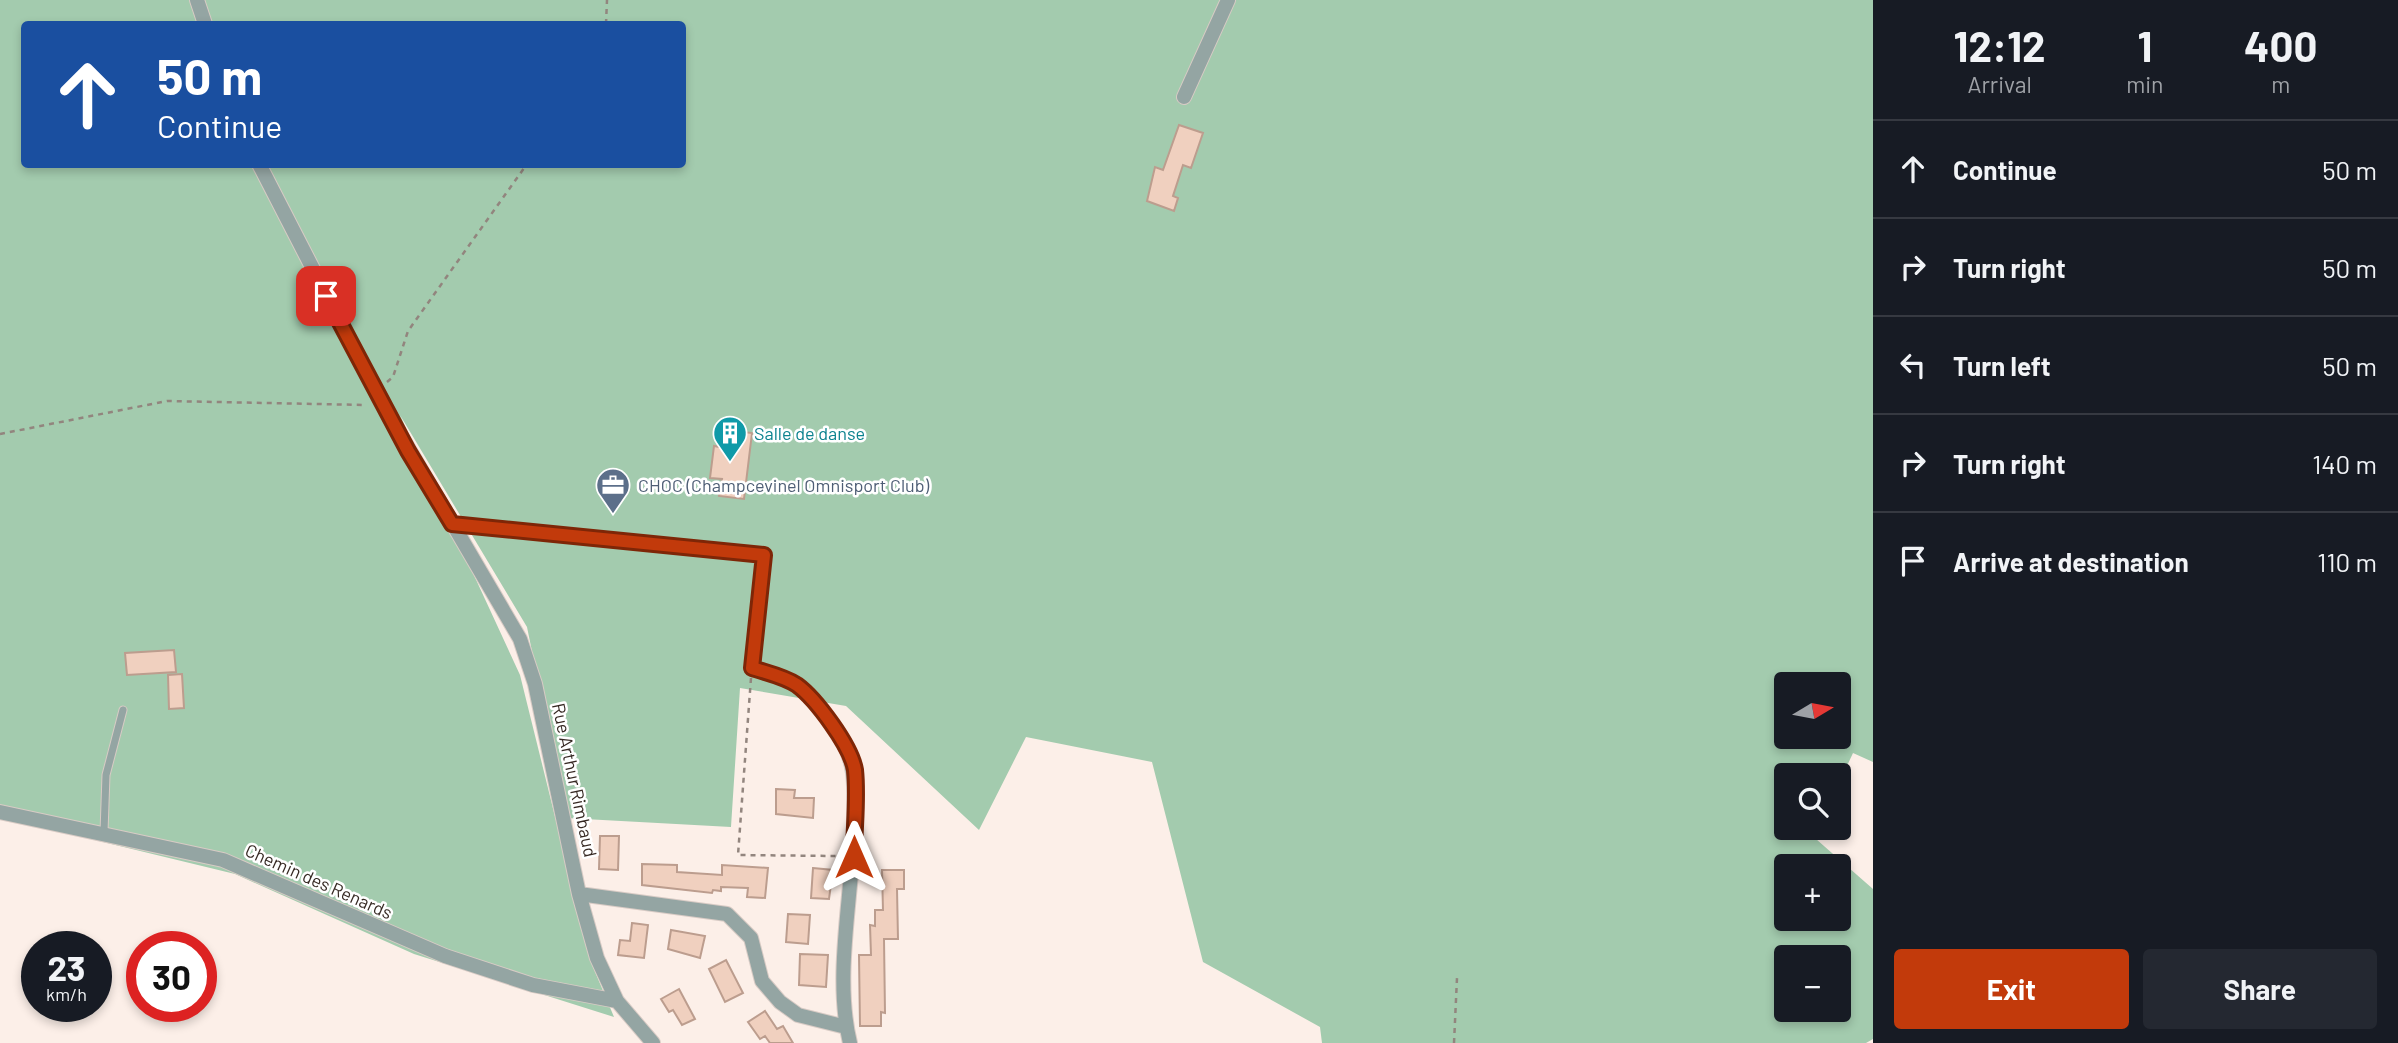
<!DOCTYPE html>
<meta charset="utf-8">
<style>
body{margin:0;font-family:Barlow,sans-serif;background:#242831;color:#f1f3f6;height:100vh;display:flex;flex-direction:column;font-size:26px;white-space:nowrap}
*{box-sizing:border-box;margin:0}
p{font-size:23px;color:#9ea1a6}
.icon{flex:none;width:38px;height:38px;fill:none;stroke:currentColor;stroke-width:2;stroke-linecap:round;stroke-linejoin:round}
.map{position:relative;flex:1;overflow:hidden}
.drawer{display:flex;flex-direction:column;background:#171b24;width:525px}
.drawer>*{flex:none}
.hud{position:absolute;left:21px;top:21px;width:665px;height:147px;border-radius:7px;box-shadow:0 4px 10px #0003;background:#1a4fa0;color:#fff;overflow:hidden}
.needle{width:46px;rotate:80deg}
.controls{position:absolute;left:1774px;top:672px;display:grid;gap:14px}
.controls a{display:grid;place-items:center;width:77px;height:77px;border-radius:7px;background:#171b24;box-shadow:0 4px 10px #0003;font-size:35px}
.speed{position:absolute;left:21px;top:931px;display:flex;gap:14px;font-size:35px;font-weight:700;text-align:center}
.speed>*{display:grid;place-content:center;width:91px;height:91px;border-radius:50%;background:#171b24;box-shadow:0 4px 10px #0003;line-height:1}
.speed small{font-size:18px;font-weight:400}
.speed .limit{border:10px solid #d22;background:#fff;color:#111}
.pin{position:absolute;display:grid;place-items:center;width:60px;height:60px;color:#fff;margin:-30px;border-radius:14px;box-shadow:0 4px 10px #0006}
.me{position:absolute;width:77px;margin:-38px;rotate:0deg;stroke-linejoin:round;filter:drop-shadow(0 0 5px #0008)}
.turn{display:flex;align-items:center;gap:24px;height:147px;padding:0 21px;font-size:32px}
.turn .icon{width:91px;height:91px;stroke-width:2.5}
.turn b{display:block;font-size:49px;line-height:60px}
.eta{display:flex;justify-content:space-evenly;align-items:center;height:119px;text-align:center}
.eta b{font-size:42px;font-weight:700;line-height:49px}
.primary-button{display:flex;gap:14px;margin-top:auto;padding:14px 21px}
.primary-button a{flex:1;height:80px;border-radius:7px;background:#c23a0b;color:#fff;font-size:28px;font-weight:700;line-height:80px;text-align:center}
.primary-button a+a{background:#242831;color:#f1f3f6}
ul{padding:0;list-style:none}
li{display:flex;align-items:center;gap:21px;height:98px;padding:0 21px;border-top:2px solid #363941}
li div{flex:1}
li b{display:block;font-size:26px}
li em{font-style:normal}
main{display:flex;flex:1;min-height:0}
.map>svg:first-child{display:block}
.green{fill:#a3cbae;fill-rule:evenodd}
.building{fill:#f0d0bf;stroke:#bc9d8e;stroke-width:2}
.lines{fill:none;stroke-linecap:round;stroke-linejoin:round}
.lane-casing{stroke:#d8cbc5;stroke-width:9}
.street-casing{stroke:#d8cbc5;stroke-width:16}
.path{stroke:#92857e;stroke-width:2.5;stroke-dasharray:5 5;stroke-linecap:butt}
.lane{stroke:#94a5a3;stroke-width:7}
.street{stroke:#94a5a3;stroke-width:14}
.route-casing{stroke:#7e2607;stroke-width:18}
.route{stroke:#c23a0b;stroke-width:12}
.labels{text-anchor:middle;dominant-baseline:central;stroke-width:5;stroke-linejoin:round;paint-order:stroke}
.culture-label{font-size:18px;fill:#0d838f;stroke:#fff;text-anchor:start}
.service-label{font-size:18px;fill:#4e5e75;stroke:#fff;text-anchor:start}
.street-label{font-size:18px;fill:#362923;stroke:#fff}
</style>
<main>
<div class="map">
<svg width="1873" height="1043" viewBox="0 0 1873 1043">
<rect width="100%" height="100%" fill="#fcefe8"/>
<!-- green -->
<path class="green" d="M0,0H1873V762L1853,753L1839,783V775H1787V828H1820L1816,839L1873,889V1039L1866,1043H1322L1320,1027L1203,962L1152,762L1026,737L979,830L846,706L740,688L731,827L566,818L527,627L400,415L520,675L591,962L614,1017L414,954L235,874L0,817ZM24,24H682V164H24ZM1787,684H1839V737H1787ZM1787,866H1839V919H1787ZM1787,957H1839V1010H1787Z"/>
<!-- building -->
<path class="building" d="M1179,125L1203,133L1191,168L1183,165L1173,196L1178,198L1174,211L1147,201L1155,167L1163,170Z
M728,430L752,433L744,499L719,496L722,479L710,478L714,446L725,448Z
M174,650L176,672L127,675L125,653Z
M182,674L184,708L169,709L168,675Z
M776,789L795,790L794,798H814L813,818L776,814Z
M600,836H619L618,870L599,869Z
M642,864L677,865V872L722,875V865L768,868L765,898L747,897L748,888L721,887V891L713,890L712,893L642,885Z
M813,868L833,870L829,899L811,898Z
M882,870H904V889H897L898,939H884L885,1013L881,1012V1026H860L859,955H871L870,925L875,926V910H883Z
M788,914L810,915L808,944L786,942Z
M632,923L648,925L644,958L618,955L620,940L630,941Z
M671,930L705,936L700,958L668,949Z
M800,954L828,955L826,987L799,985Z
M726,960L743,993L725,1002L709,969Z
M679,989L695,1019L682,1025L673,1010L669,1012L661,999Z
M765,1011L777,1029L783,1026L793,1043H770L765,1036L760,1039L748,1022Z"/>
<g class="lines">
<!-- lane casing -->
<g class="lane-casing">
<path id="lane" d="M454,525L764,556L752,668C803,683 812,698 842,741
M104,832L106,775L123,710"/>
</g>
<!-- street casing -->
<g class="street-casing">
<path id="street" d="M197,0L205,24
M1184,97L1228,0
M259,164L383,405L520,639L535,684L579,894L597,958L617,1001L653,1043
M842,741C857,766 854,790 854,819C854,891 833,973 850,1043
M0,812L223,860L445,956L533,985L617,1001
M579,894L727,914L751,938L762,981L780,1002L798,1015L846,1027"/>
</g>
<!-- path -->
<path class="path" d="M606,24L607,0
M387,382L393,377L408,331L527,164
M0,434L167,401L366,405
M751,678L738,855L838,856
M1454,1043L1457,978"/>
<!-- lane -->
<use href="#lane" class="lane"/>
<!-- street -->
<use href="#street" class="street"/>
</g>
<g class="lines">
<!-- route casing -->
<g class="route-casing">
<path id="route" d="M326,296L408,451L452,524L764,555L752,668C767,673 783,676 797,685C816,699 851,746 855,770C858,798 854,828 854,857"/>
</g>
<!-- route -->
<use href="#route" class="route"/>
</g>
<!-- icons -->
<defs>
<g id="building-pin" transform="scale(1.75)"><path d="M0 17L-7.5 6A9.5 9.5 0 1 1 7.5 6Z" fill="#0f9aa8" stroke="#fff"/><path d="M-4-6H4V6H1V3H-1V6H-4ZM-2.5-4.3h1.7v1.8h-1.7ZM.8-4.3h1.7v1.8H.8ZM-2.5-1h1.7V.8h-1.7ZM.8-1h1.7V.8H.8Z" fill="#fff"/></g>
<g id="office-pin" transform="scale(1.75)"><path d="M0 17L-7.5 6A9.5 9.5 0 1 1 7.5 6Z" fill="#5c6f8a" stroke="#fff"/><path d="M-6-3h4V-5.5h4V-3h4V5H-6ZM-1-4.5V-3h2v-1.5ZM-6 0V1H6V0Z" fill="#fff"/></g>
</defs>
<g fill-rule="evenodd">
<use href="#building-pin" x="730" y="433"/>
<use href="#office-pin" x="613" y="485"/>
</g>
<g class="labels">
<!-- culture labels -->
<g class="culture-label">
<text x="754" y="433">Salle de danse</text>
</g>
<!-- service labels -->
<g class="service-label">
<text x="638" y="485">CHOC (Champcevinel Omnisport Club)</text>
</g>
<!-- street labels -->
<g class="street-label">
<text transform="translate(575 780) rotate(78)">Rue Arthur Rimbaud</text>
<text transform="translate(319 881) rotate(24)">Chemin des Renards</text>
</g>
</g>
</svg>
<div class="controls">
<a><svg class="needle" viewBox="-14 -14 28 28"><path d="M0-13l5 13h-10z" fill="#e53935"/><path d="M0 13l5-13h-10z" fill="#9ea1a6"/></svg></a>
<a><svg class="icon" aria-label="search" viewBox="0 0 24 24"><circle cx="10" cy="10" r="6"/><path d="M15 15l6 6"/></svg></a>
<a>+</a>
<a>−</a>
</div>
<div class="speed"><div>23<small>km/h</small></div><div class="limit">30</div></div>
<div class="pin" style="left:326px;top:296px;background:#d93025"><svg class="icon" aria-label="arrive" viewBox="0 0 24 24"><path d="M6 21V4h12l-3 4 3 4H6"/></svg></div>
<svg class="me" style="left:854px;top:857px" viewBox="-20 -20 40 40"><path d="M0-17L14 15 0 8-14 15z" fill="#c23a0b" stroke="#fff" stroke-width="4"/></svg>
<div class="hud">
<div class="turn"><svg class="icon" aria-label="ahead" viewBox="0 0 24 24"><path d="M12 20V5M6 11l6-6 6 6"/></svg><div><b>50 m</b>Continue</div></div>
</div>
</div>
<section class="drawer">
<div class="eta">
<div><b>12:12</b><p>Arrival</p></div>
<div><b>1</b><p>min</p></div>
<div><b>400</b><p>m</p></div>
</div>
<ul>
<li><svg class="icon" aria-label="ahead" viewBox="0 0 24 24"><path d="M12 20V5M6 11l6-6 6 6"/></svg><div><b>Continue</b></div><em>50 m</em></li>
<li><svg class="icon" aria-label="right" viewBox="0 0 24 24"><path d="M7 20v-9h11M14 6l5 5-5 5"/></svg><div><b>Turn right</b></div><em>50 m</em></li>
<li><svg class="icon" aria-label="left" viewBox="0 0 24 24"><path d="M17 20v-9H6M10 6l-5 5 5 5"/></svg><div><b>Turn left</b></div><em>50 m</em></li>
<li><svg class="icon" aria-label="right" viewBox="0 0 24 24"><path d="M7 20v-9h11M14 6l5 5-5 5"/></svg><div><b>Turn right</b></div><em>140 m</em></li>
<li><svg class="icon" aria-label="arrive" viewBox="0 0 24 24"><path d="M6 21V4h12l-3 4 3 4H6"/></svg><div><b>Arrive at destination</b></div><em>110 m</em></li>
</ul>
<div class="primary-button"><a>Exit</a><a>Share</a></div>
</section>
</main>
